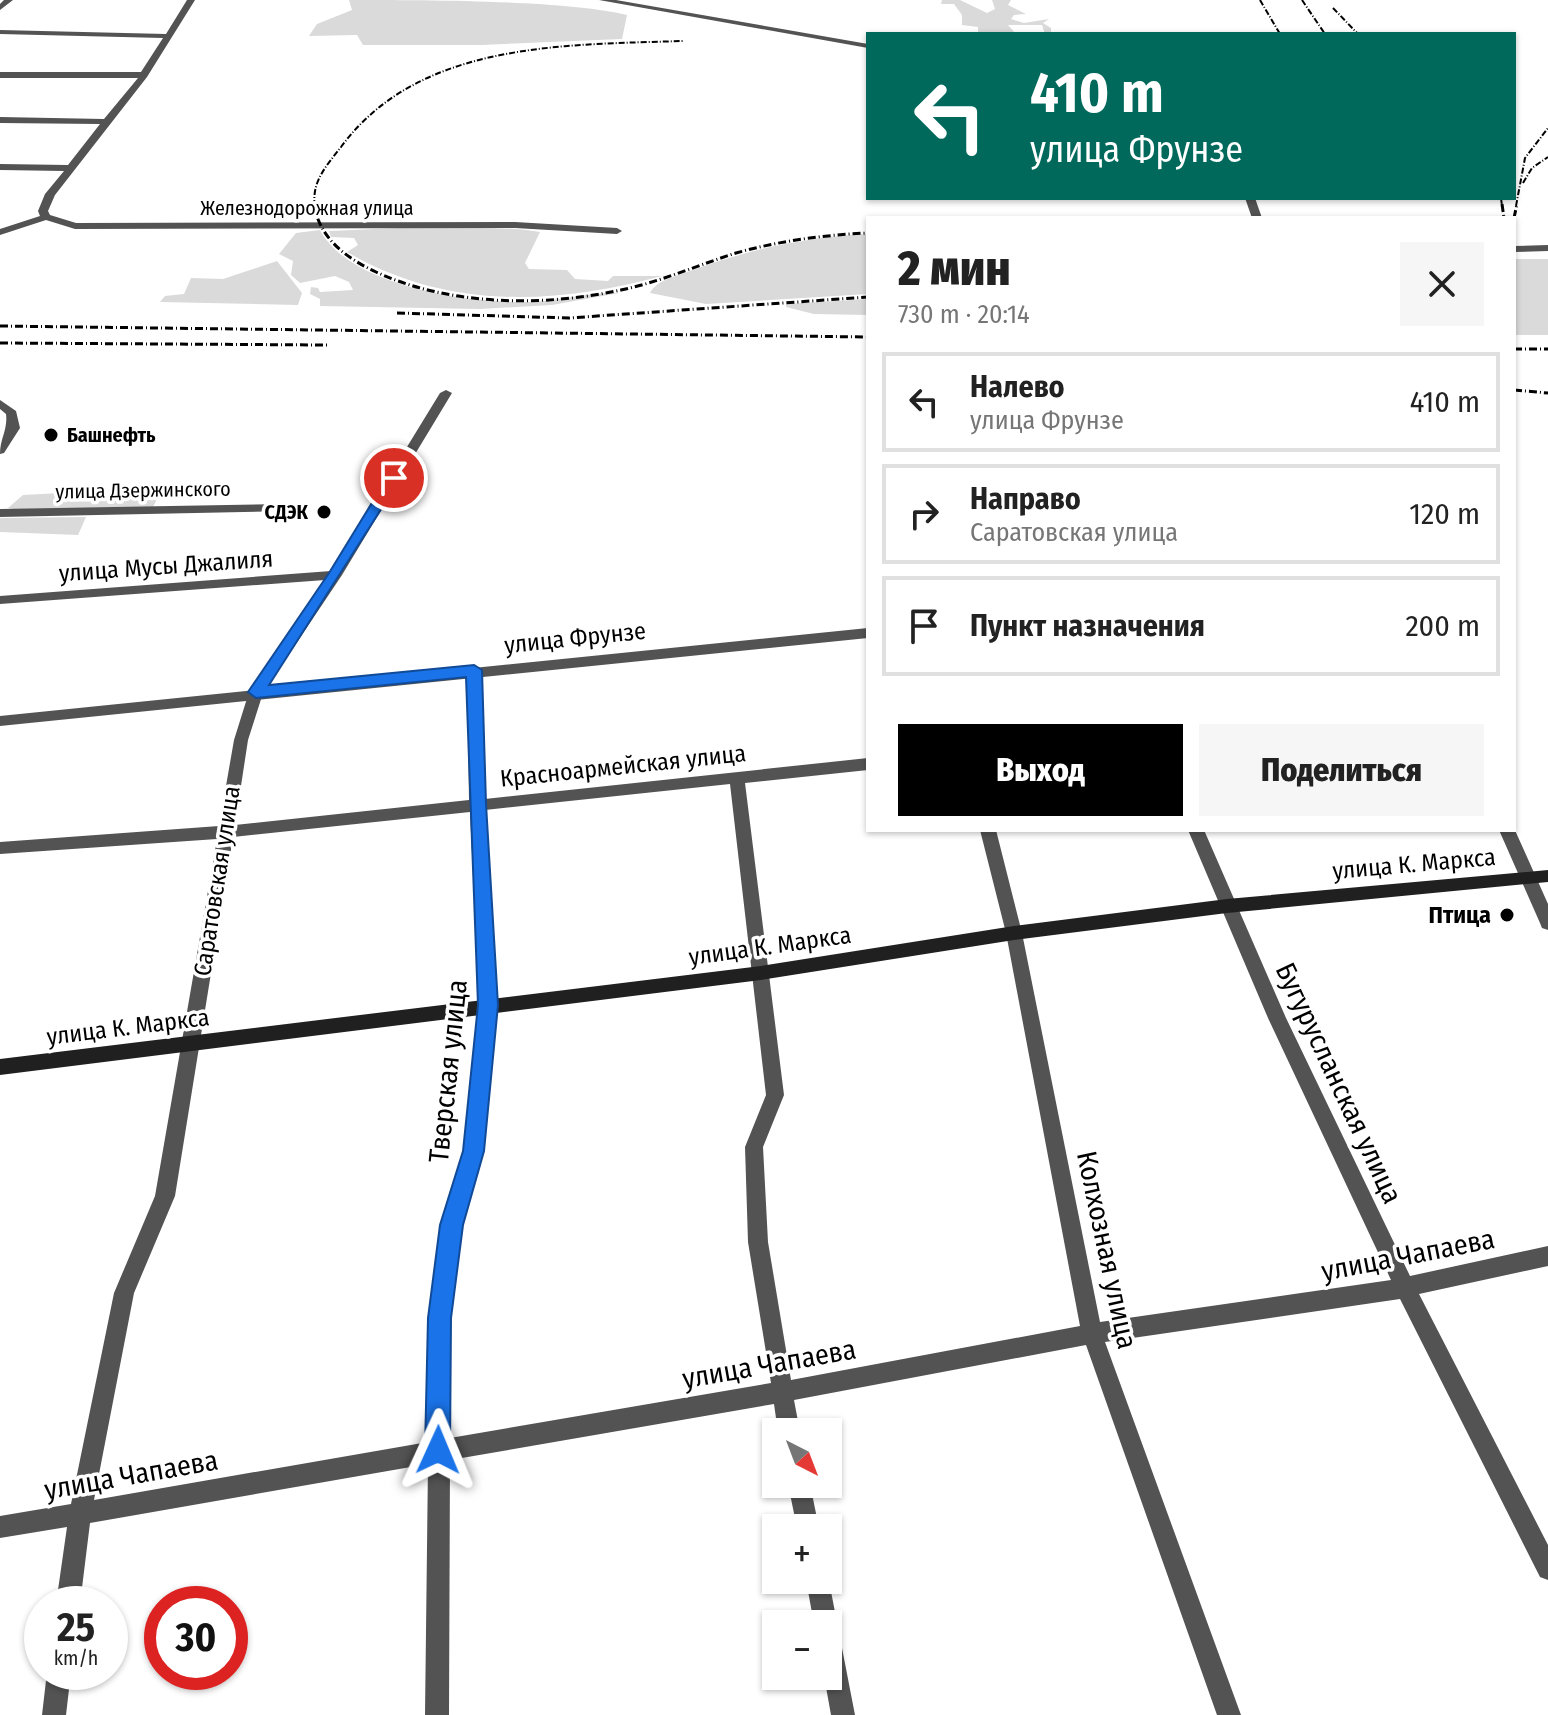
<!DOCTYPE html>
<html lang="ru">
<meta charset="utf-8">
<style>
body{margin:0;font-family:"Fira Sans Condensed",sans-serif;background:#f6f6f6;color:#222;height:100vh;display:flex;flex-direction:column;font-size:30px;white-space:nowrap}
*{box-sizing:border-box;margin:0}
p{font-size:26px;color:#767676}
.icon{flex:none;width:44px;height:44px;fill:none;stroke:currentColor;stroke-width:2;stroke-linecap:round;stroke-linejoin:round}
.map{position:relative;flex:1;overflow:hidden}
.details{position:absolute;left:866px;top:216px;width:650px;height:616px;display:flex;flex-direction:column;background:#fff;border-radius:0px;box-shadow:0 2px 6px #0004}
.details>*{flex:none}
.guide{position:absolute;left:866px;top:32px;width:650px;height:168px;border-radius:0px;box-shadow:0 2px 6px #0004;background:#00695c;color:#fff;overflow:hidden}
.needle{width:52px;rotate:138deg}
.fabs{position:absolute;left:762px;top:1418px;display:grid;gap:16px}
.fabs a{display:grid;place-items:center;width:80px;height:80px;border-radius:0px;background:#fff;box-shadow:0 2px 6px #0004;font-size:40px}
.speed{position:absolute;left:24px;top:1586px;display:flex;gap:16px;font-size:40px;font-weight:700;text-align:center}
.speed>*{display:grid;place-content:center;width:104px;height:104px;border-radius:50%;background:#fff;box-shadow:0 2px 6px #0004;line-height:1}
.speed small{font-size:20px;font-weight:400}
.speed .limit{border:12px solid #d22;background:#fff;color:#111}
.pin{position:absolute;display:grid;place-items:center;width:68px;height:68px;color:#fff;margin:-34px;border:4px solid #fff;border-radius:50%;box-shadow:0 2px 8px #0007}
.me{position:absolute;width:88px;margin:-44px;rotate:1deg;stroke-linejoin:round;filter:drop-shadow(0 0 6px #0008)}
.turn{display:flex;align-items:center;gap:28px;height:168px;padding:0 32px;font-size:36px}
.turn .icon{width:104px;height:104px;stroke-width:2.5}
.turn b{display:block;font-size:56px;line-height:68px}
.round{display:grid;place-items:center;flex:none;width:84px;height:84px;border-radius:0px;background:#f6f6f6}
.overview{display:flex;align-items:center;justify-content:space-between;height:136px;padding:0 32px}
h1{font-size:48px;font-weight:800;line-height:60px}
.button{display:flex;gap:16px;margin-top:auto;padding:16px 32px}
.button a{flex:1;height:92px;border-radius:0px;background:#000;color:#fff;font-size:32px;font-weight:800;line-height:92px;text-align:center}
.button a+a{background:#f6f6f6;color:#222}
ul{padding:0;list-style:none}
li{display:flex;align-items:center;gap:24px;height:100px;margin:0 16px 12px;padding:0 16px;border:4px solid #e0e0e0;border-radius:0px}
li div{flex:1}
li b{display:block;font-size:30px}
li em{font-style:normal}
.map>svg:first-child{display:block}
.green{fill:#dadada}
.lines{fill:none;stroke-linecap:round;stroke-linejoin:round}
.minor{fill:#535353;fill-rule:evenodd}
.tertiary{fill:#535353;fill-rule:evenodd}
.secondary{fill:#202020;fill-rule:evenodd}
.rail-far1{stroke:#000;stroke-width:2;stroke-dasharray:6 2 1 2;stroke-linecap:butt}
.rail{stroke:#000;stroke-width:3;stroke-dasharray:8 3 1 3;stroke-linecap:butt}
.route{fill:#1a73e8;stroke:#114b97;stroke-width:2}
.poi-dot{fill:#000;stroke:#fff;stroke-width:3}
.labels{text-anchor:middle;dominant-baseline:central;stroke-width:7;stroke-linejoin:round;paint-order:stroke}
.far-street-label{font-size:20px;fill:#000;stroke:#fff}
.far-poi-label{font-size:20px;font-weight:bold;fill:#000;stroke:#fff;text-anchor:start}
.street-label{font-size:24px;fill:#000;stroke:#fff}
.poi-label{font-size:24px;font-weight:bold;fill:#000;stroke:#fff;text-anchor:end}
.near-street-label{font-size:28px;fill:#000;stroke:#fff}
</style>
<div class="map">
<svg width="1548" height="1715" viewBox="0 0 1548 1715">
<rect width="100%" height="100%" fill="#fff"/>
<!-- green -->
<path class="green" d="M349,0C421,0 564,0 627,15L622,39L481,45H363L357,35L309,36L317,24L352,10Z
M942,0H960L987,13L995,9L992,0H1011L1008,5L1026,14L1014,15L1011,19L1024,23L1049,19L1043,23L1051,28V34H1045L1042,25H1008L1016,34H978V27L962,25V15L954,4H941Z
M422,227C462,230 500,225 540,232L525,263L529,269L567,270L575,279L608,281L613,276H662C555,305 446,310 347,252L358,245L354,238L331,237L329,231Z
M320,230C350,287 470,303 528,302C558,301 591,292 619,293L552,305L480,309L320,306V299L310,294L311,287L318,288L320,292L353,290L349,282L335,276L300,283L291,275L293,261L279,254L296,233Z
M868,234V294L706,304L650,293C657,280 674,277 687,272C747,250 804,237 868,234Z
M1514,259H1548V335H1514Z
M277,261L302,293L298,305L160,302L165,296L184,294L191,278L223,279Z
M868,299V315L814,314L786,307V304Z
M61,493L158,497L153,507L21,511L8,508L23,495Z
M86,517L78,535L0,532V518Z"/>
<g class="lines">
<!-- minor -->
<path class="minor" d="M4,0H13L0,10V4Z
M187,0H195L147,77L55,195L48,211L50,215L76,223L515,222L617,228L622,231L617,234L515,228L75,229L46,220L0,235V229L40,216L38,211L45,194L64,171L0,170V164L68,165L100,124L0,123V117L104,119L138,78H0V72H141L163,38L0,34V30L166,34Z
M446,390L452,393L342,575L263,693L248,740L235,825L469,800L467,670L474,665L481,670L485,799L868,758V770L745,783L784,1095L763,1147L768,1242L791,1380L1080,1326L1006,933L980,830H996L1022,933L1100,1322L1391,1280L1268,1018L1188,830H1204L1286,1018L1410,1276L1548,1246V1266L1419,1294L1548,1545V1580L1540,1577L1400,1299L1105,1342L1241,1715H1217L1086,1345L794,1400L800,1432H778L774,1404L450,1460L449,1715H425L428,1464L90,1523L80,1604H56L67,1527L0,1538V1516L71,1504L114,1293L155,1196L217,839L0,854V842L219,826L234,740L249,692L325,580L0,604V596L331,571L440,393ZM730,784L766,1095L745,1147L748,1242L771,1383L450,1438V1318L462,1225L483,1151L497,1005L485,810ZM470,812L479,1005L465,1151L442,1225L430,1318L428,1442L94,1500L134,1293L175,1196L233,837Z
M0,400L16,411L20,428L4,453L0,454C0,438 8,430 6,414L0,409Z
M287,504L291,505V511L0,517V509Z
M788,1484H810L819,1528H797Z
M828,1576L855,1715H831L824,1676H828V1624H814L806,1580H828Z
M47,1672H71L66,1715H42Z"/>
<!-- tertiary -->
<path class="tertiary" d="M599,0H616L868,44V48Z
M1245,198H1255L1262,218H1252Z
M1548,245V251L1514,252V246Z
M868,628V638L0,726V716Z
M1514,828L1548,904V930L1542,928L1540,923L1499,830Z"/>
<!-- secondary -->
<path class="secondary" d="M1548,870V882L1227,913L1014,940L761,980L0,1075V1059L761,966L1014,926L1227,899Z"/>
<!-- rail-far1 -->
<path class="rail-far1" d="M1260,0L1280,34
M1302,0L1325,34
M1333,8L1358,34
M1523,183L1532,168L1548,157
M1501,198L1502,206
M315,206C311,182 327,165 341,147C419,41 565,45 683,41
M1516,206L1525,158L1548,128"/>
<!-- rail -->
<path class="rail" d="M314,204C319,238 346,258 376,272C450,306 543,307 621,290C660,282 698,265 736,253C779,241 823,235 868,233
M1502,204L1504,218
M1514,218L1517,204
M397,313L569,318L868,297
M0,326L868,337
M0,343L328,345
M1514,349H1548
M1514,390L1548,393"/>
</g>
<!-- route -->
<path class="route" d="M389,475L401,478L269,685L474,665L482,670L486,804L498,1005L484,1151L463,1225L451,1318L450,1450L446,1459L438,1462L429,1459L425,1450L428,1318L440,1225L463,1151L478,1005L466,677L256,698L248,692L329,573Z"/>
<!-- markers -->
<g class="poi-dot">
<circle cx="51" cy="435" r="8"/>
<circle cx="324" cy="512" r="8"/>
<circle cx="1507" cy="915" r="8"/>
</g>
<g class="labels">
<!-- far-street labels -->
<g class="far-street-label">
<text x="307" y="208">Железнодорожная улица</text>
<text transform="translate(143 490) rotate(-1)">улица Дзержинского</text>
</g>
<!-- far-poi labels -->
<g class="far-poi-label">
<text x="67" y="435">Башнефть</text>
<text x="308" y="512" text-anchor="end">СДЭК</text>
</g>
<!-- street labels -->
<g class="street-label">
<text transform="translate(166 566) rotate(-4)">улица Мусы Джалиля</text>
<text transform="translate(575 638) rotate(-6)">улица Фрунзе</text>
<text transform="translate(623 766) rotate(-6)">Красноармейская улица</text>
<text transform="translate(1414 864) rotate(-5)">улица К. Маркса</text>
<text transform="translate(217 881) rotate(-81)">Саратовская улица</text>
<text transform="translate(770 946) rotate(-8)">улица К. Маркса</text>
<text transform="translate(128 1027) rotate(-7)">улица К. Маркса</text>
</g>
<!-- poi labels -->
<g class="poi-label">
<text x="1491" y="915">Птица</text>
</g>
<!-- near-street labels -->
<g class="near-street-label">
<text transform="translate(448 1071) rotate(-84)">Тверская улица</text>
<text transform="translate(1339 1083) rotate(65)">Бугурусланская улица</text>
<text transform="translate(1107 1250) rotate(78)">Колхозная улица</text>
<text transform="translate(1408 1255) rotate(-11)">улица Чапаева</text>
<text transform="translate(769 1364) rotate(-10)">улица Чапаева</text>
<text transform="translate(131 1475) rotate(-10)">улица Чапаева</text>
</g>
</g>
</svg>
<div class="fabs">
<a><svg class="needle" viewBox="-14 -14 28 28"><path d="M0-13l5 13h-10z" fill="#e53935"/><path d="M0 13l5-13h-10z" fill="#767676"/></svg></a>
<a>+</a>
<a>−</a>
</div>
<div class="speed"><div>25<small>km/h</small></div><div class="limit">30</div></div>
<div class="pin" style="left:394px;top:478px;background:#d93025"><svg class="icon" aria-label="arrive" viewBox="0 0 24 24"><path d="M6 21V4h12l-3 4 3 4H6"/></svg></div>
<svg class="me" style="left:438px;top:1450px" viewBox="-20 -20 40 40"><path d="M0-17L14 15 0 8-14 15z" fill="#1a73e8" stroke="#fff" stroke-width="4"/></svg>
<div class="guide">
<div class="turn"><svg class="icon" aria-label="left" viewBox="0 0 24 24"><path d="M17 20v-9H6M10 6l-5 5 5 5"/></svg><div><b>410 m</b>улица Фрунзе</div></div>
</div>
<section class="details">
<div class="overview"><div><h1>2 мин</h1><p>730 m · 20:14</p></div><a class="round"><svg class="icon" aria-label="close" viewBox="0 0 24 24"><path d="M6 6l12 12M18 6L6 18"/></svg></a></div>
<ul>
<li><svg class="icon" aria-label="left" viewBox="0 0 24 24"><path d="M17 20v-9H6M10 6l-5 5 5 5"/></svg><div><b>Налево</b><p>улица Фрунзе</p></div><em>410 m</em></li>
<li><svg class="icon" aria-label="right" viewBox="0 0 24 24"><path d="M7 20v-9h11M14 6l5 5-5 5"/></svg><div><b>Направо</b><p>Саратовская улица</p></div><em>120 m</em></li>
<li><svg class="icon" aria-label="arrive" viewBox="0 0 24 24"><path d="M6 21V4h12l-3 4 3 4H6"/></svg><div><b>Пункт назначения</b></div><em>200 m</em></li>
</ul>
<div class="button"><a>Выход</a><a>Поделиться</a></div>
</section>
</div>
